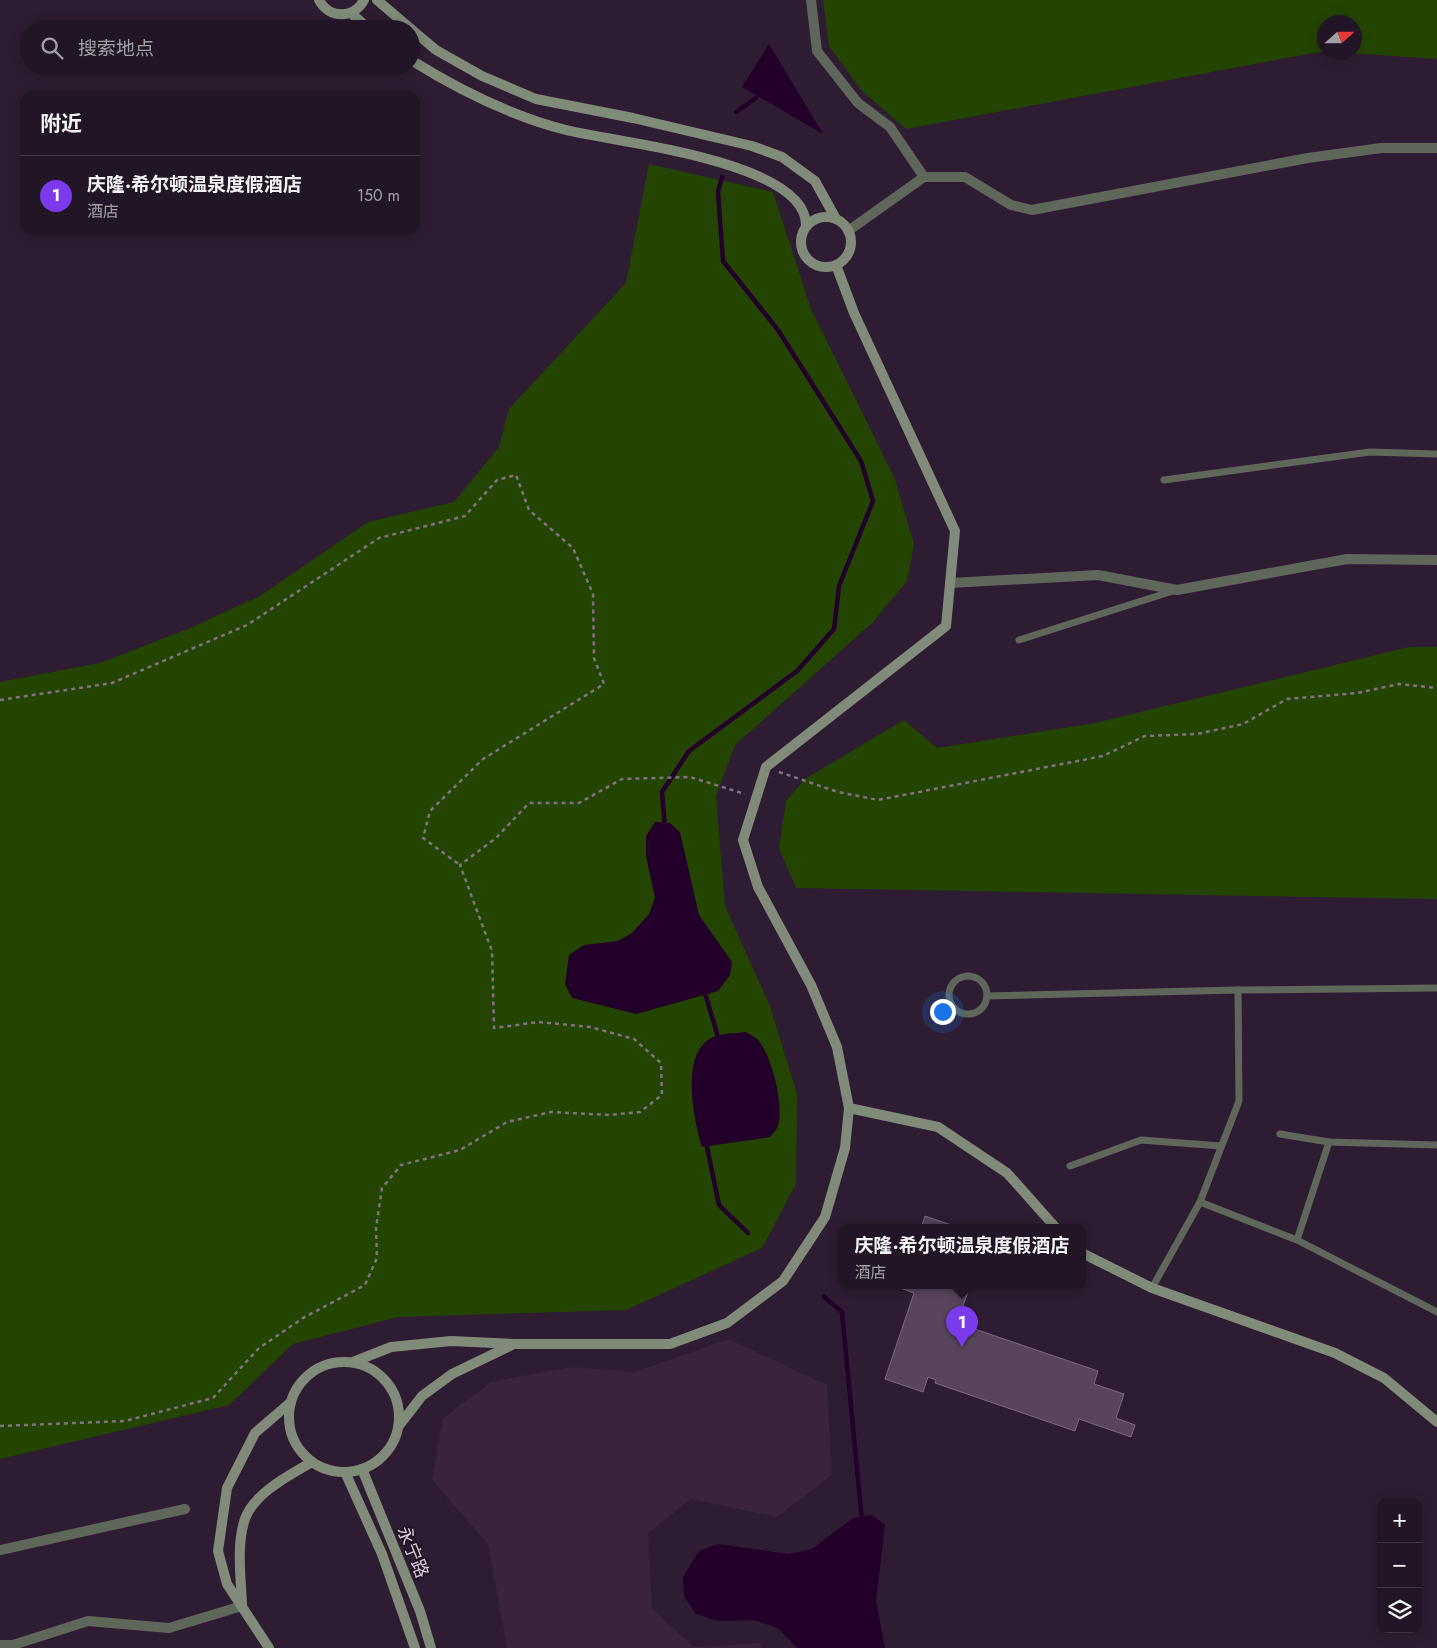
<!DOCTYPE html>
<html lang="zh">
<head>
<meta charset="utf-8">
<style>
	:root { --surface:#221626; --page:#2e2332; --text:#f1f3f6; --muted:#a29fa7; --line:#3f3543; --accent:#7c3aed }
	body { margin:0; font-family:Jost,"Noto Sans SC",sans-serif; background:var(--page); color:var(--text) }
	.controls { position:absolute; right:15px; bottom:15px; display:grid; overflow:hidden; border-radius:10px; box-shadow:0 2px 12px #0003 }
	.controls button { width:45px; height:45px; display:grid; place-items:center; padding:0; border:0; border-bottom:1px solid var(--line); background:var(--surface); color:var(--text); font:25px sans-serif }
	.compass { position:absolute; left:1317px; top:15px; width:45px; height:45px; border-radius:50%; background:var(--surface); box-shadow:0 2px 12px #0003; rotate:69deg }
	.you { position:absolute; left:942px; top:1011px; width:18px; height:18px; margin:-12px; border:4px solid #fff; border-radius:50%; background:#1a73e8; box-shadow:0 0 0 8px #1a73e833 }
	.badge { display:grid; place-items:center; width:32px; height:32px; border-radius:50%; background:var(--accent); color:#fff; font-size:16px; font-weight:700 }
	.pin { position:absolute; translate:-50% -41px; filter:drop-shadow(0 1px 2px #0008) }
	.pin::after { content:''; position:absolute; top:26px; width:18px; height:15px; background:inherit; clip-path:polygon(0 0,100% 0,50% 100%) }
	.popup { position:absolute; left:838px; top:1224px; width:248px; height:65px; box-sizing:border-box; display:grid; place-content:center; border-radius:10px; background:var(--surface); filter:drop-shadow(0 1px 4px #0005); font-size:16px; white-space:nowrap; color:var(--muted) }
	.popup b { font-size:19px; color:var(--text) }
	.popup::after { content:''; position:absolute; left:50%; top:100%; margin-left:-10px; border:10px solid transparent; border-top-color:var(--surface) }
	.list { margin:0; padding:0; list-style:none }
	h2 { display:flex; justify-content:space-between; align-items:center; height:65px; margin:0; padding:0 20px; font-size:21px }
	h2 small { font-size:16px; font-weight:400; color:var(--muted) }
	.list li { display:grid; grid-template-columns:32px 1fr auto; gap:15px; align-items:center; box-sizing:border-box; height:80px; padding:0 20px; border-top:1px solid var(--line) }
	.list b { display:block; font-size:19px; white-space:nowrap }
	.list p { margin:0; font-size:16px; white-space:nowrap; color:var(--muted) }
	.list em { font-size:16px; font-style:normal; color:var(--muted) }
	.icon { flex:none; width:28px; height:28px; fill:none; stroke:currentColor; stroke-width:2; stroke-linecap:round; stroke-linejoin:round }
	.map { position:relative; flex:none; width:1437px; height:1648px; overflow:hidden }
	.search { position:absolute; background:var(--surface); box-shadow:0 2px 12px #0003; left:20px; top:20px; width:400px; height:55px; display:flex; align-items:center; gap:12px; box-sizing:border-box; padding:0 18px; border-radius:28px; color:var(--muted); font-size:19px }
	.panel { position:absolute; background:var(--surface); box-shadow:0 2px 12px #0003; left:20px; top:90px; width:400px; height:145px; border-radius:15px }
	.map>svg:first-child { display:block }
	.built { fill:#39233d }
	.green { fill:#244502 }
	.water { fill:#220029 }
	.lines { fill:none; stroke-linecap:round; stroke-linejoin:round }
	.stream { stroke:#220029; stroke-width:4.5 }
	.building { fill:#58455c; stroke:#7d6880 }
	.path { stroke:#817384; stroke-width:2.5; stroke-dasharray:4 4; stroke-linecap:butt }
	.lane { stroke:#5f675b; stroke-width:7 }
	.street { stroke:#5f675b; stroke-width:10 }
	.secondary { stroke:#808c79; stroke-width:10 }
	.labels { text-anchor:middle; stroke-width:4; stroke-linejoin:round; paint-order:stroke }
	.street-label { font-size:18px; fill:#d8cdda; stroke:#251428 }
</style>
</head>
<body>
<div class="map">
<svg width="1437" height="1648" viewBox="0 0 1437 1648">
	<rect width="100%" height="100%" fill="#2e1d32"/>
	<path class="built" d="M 729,1339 L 827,1385 L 832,1475 L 777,1517 L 691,1499 L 648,1533 L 652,1609 L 694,1647 L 759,1643 L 762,1648 L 507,1648 L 488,1544 L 432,1480 L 443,1418 L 491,1382 L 571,1367 L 635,1372 Z"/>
	<g class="green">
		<path d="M 823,0 L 1437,0 L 1437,59 L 1349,53 L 1354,52 L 1354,22 L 1324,22 L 1324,51 L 906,129 L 862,91 L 829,46 Z"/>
		<path d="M 649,164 L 773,192 L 811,309 L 894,477 L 914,544 L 907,581 L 873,622 L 735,745 L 716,796 L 725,906 L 770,1006 L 797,1094 L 796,1184 L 762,1248 L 626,1310 L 398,1317 L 293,1344 L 229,1405 L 0,1459 L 0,682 L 100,663 L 188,629 L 260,596 L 368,522 L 454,502 L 499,447 L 509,409 L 626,283 Z"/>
		<path d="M 1409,647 L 1437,647 L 1437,899 L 796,888 L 779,848 L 786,801 L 805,779 L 904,720 L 937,748 L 1095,723 Z"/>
	</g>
	<g class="water">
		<path d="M 769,44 L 823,134 L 742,87 Z"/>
		<path d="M 655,822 L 670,823 L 680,832 L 699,915 L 732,962 L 730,975 L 718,991 L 636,1014 L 572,998 L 565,984 L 569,955 L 584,945 L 618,941 L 632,933 L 649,914 L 655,898 L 646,856 L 646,836 Z"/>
		<path d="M 746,1032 C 749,1034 753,1036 756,1038 C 771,1051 786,1109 777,1128 C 776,1131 772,1134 770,1137 L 702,1147 C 694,1121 681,1059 708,1040 C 720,1032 733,1034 746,1032 Z"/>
		<path d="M 872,1515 L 885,1525 L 876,1601 L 885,1648 L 797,1648 L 778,1628 L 754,1620 L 718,1621 L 696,1614 L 684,1596 L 683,1577 L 699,1551 L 718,1544 L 789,1554 L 812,1549 L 853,1518 Z"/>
	</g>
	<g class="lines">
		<g class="stream">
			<path d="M 736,112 L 756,98"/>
			<path d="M 665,827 L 662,792 L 689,751 L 797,671 L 834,629 L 839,586 L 873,501 L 861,461 L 778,330 L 723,261 L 718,192 L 722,177"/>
			<path d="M 704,990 L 719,1040"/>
			<path d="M 706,1142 L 719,1205 L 748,1233"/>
			<path d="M 824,1297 L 842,1312 L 862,1521"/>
		</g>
	</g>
	<g class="building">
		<path d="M 925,1216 L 960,1228 L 921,1228 Z"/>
		<path d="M 901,1286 L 970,1286 L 957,1323 L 1098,1371 L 1094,1384 L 1124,1394 L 1116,1418 L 1135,1425 L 1131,1437 L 1079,1419 L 1075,1431 L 935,1383 L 936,1380 L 928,1377 L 923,1392 L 885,1379 L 914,1293 L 900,1288 Z"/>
	</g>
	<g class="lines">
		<g class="path">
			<path d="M 0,700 L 112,683 L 247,625 L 379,538 L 465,516 L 497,480 L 516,475 L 529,510 L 573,548 L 593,594 L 594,658 L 604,684 L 483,759 L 430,811 L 423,838 L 460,865"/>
			<path d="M 779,772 L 838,792 L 878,800 L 1103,756 L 1145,736 L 1197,734 L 1243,724 L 1287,699 L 1357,693 L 1399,684 L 1437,688"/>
			<path d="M 0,1426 L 125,1421 L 213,1398 L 259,1348 L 303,1318 L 365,1285 L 377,1258 L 376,1228 L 382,1188 L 401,1165 L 460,1150 L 507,1122 L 551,1112 L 609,1115 L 640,1112 L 662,1095 L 661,1063 L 634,1039 L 590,1027 L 539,1022 L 494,1028 L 492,951 L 460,865 L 496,838 L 529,803 L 579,803 L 622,779 L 690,777 L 745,794"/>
		</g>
		<g class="lane">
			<path d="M 1164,480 L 1370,452 L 1437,454"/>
			<path d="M 1019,640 L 1176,590"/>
			<circle cx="968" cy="995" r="19"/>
			<path d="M 987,996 L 1238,990 L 1437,988"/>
			<path d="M 1280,1134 L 1329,1142 L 1437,1145"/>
			<path d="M 1070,1166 L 1141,1140 L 1221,1146"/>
			<path d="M 1200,1202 L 1297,1240 L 1437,1312"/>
			<path d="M 1297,1240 L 1329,1142"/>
			<path d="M 1152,1288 L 1200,1202 L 1239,1101 L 1238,990"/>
		</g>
		<g class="street">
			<path d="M 811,0 L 817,51 L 858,103 L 890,127 L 924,177"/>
			<path d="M 848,231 L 924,177 L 965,177 L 1011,205 L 1032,210 L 1308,158 L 1381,148 L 1437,148"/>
			<path d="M 950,583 L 1098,575 L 1177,590 L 1347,559 L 1437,560"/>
			<path d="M 0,1550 L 185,1509"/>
			<path d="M 0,1645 L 13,1645 L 88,1621 L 169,1628 L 242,1606"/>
		</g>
		<g class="secondary">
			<path d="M 319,0 C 329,19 354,19 364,0"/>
			<path d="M 377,0 L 411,29"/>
			<path d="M 351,13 L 369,29"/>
			<path d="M 411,29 L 436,50 L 482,76 L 536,99 L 633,118 L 752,146 L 782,157 L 815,181 L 836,219"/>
			<path d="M 411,60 C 459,90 511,116 566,130 C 614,142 808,161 806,226"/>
			<circle cx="826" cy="242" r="25"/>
			<path d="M 849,1108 L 938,1127 L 1007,1173 L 1056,1228"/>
			<path d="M 1082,1253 L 1152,1288 L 1335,1353 L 1384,1378 L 1437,1422"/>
			<path d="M 353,1362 L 391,1347 L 451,1341 L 513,1344 L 670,1344 L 727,1323 L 783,1281 L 825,1217 L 845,1148 L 849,1108 L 837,1047 L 811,985 L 758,887 L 743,840 L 766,767 L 946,626 L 955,531 L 854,313 L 836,265"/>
			<circle cx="344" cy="1417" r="55"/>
			<path d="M 398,1427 L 422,1396 L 452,1374 L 512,1345"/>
			<path d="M 362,1469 L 420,1611 L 431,1648"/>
			<path d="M 345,1472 L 382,1554 L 415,1648"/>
			<path d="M 242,1605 C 241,1578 236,1545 245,1519 C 254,1493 290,1475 312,1462"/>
			<path d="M 269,1648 L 227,1584 L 218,1551 L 227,1488 L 255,1433 L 291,1402"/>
		</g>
	</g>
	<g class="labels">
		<g class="street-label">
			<text transform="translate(413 1552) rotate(68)" y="6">永宁路</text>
		</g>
	</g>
</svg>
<div class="controls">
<button>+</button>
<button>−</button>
<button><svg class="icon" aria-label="layers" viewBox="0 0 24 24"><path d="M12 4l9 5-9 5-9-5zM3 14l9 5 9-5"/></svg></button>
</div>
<svg class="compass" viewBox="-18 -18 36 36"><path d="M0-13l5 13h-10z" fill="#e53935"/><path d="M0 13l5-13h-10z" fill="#a29fa7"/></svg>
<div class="you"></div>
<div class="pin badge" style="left:962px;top:1347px">1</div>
<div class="popup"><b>庆隆·希尔顿温泉度假酒店</b>酒店</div>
<div class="search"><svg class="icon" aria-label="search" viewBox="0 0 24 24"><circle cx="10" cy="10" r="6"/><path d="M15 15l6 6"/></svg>搜索地点</div>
<section class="panel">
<h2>附近<small></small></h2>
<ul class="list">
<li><span class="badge">1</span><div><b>庆隆·希尔顿温泉度假酒店</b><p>酒店</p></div><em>150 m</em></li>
</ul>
</section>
</div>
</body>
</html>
